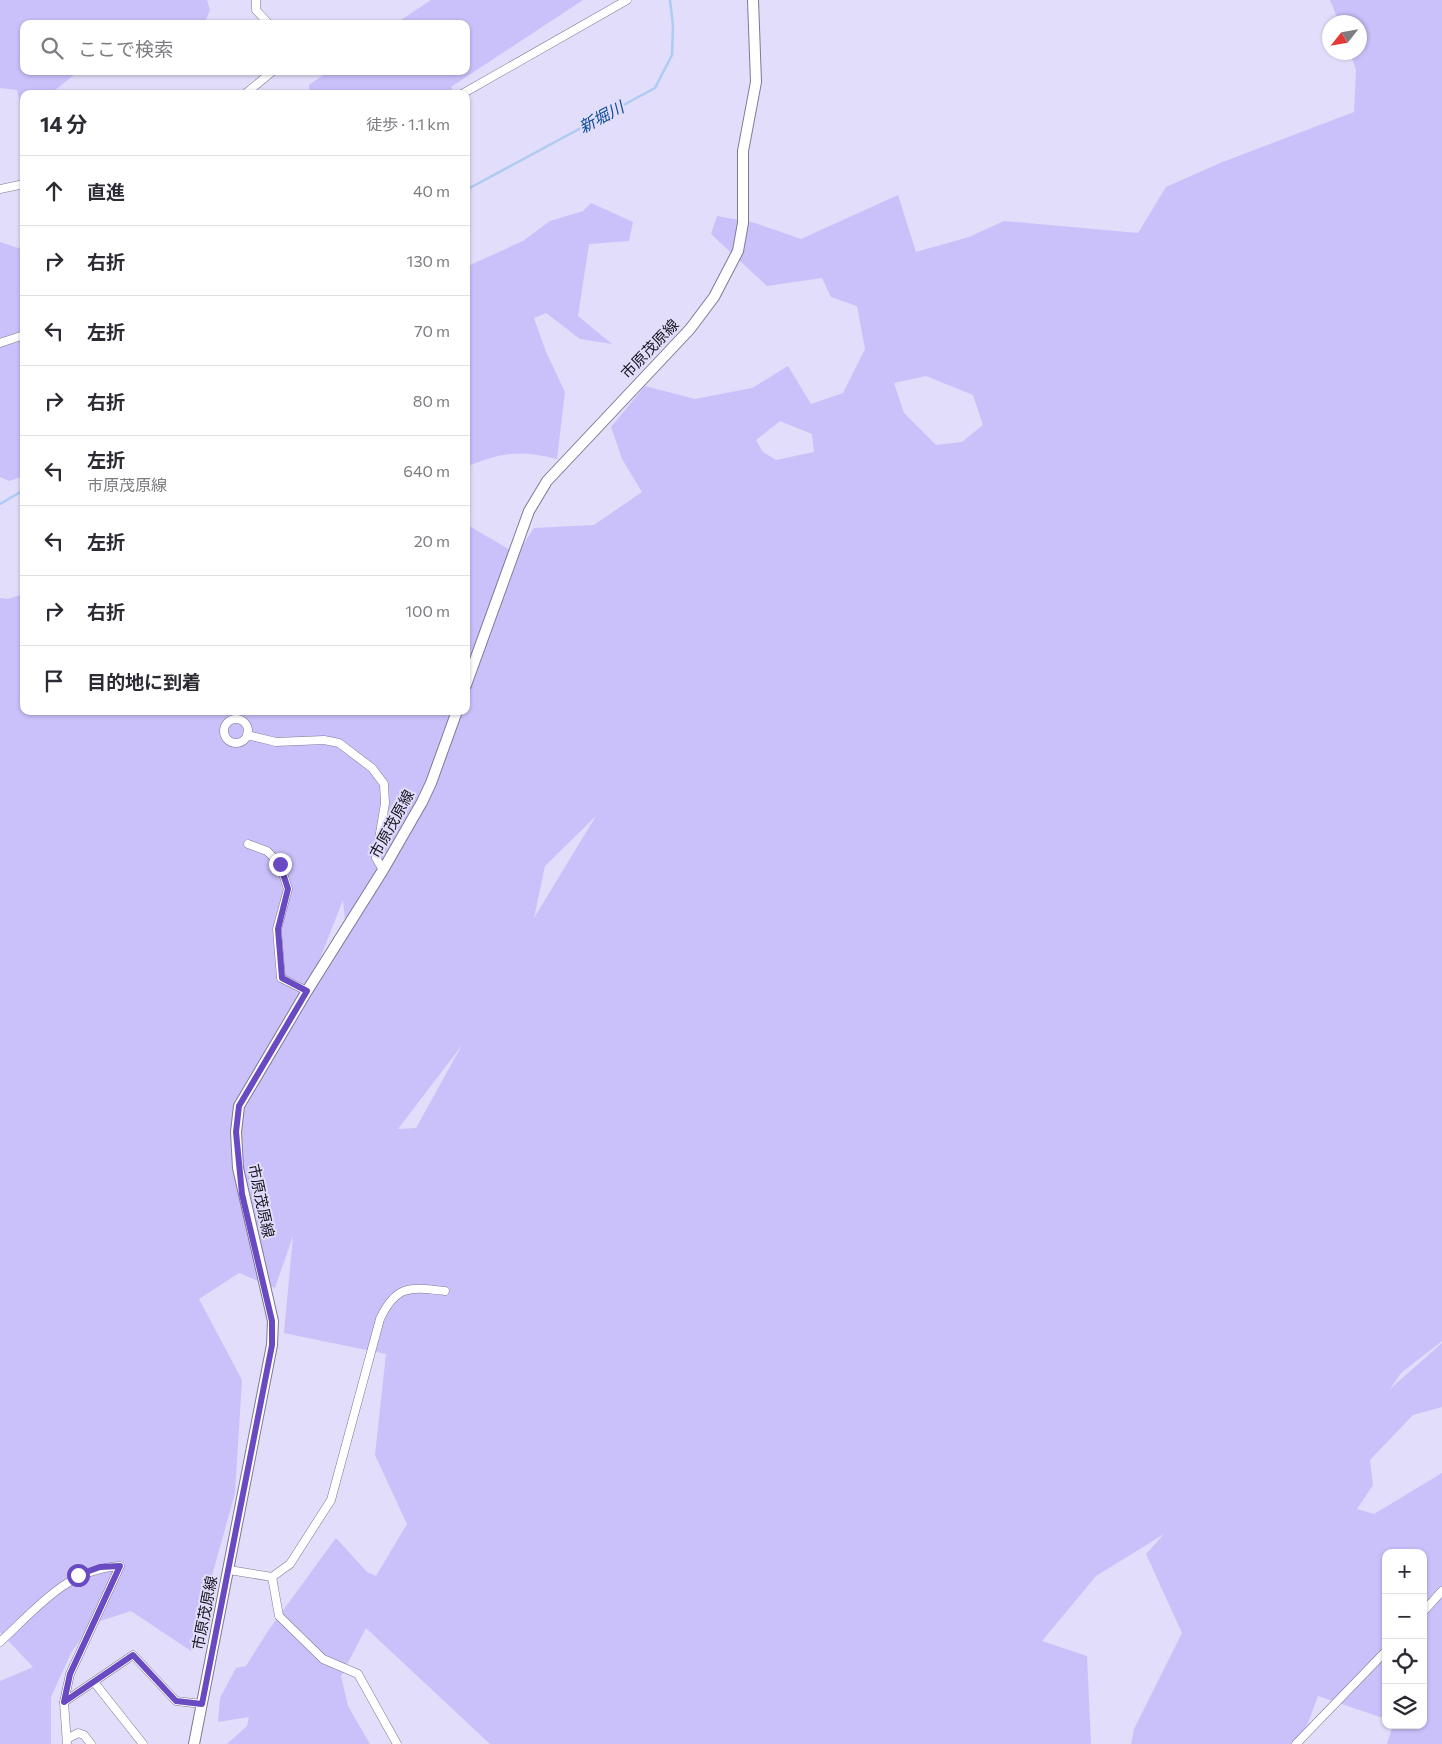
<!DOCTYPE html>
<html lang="ja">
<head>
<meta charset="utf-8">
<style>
	:root { --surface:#fff; --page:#f2f2f3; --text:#2b2b33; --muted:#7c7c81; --line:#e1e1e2 }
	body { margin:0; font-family:Commissioner,"Noto Sans JP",sans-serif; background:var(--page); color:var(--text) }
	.controls { position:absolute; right:15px; bottom:15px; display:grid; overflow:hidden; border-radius:10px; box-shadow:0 1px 4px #0004 }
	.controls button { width:45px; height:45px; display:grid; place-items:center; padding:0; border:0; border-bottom:1px solid var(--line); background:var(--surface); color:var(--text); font:25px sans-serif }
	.compass { position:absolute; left:1322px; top:15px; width:45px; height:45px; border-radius:50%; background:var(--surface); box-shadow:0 1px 4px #0004; rotate:239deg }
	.stop { position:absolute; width:15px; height:15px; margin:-11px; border:4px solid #694ac3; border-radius:50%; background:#fff }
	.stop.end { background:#694ac3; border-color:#fff; box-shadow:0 1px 5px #0008 }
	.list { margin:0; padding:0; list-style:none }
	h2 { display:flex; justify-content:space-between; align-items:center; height:65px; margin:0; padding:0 20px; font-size:21px }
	h2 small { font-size:16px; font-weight:400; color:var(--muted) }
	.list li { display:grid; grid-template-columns:32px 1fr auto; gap:15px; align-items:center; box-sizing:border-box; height:70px; padding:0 20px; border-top:1px solid var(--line) }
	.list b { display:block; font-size:19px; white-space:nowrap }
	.list p { margin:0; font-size:16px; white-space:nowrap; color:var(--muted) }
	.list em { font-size:16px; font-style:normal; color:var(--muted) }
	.icon { flex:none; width:28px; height:28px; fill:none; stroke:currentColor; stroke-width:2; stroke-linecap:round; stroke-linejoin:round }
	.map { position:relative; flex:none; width:1442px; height:1744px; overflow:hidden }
	.search { position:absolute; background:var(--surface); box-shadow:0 1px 4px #0004; left:20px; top:20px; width:450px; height:55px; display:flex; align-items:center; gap:12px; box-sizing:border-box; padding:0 18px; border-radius:10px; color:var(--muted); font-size:19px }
	.panel { position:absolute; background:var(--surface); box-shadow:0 1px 4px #0004; left:20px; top:90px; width:450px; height:625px; border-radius:10px }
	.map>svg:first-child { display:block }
	.green { fill:#cac1fb; fill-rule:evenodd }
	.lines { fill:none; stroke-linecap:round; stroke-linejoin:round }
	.stream { stroke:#aecbf3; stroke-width:2.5 }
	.minor-casing { stroke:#7d7993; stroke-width:9 }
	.major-casing { stroke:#7d7993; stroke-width:12 }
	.minor { stroke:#fff; stroke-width:8 }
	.major { stroke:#fff; stroke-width:10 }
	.route { stroke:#694ac3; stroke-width:6 }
	.labels { text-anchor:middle; stroke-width:4; stroke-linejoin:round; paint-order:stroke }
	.street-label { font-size:15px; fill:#17151f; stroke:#e1ddfa }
	.water-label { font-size:16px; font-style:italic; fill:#094c96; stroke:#e1ddfa }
</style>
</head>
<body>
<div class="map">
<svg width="1442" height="1744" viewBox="0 0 1442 1744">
	<rect width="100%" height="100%" fill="#e1ddfa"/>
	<g class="green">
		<path d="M 0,0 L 207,0 L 210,10 L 204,24 L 24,24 L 24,71 L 79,71 L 50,94 L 24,94 L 24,120 L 17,90 L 0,88 Z"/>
		<path d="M 431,0 L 583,0 L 451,87 L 454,94 L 310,94 L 309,85 L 329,71 L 466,71 L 466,24 L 395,24 Z"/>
		<path d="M 1330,0 L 1442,0 L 1442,1341 L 1401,1373 L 1390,1389 L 1442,1343 L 1442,1407 L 1413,1415 L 1370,1460 L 1373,1485 L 1357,1509 L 1374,1514 L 1442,1473 L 1442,1744 L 1387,1744 L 1393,1725 L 1423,1725 L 1423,1553 L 1386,1553 L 1386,1719 L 1318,1696 L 1300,1744 L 1131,1744 L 1134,1729 L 1182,1633 L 1146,1554 L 1164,1534 L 1096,1576 L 1042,1641 L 1087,1656 L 1091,1744 L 490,1744 L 366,1628 L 341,1676 L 348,1706 L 370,1744 L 227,1744 L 247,1726 L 249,1717 L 218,1722 L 220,1698 L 236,1668 L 246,1666 L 268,1631 L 336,1538 L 367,1572 L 376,1576 L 407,1524 L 375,1455 L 386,1354 L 284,1333 L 293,1236 L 275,1288 L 239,1273 L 199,1299 L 242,1380 L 235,1493 L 191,1651 L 131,1611 L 91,1624 L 71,1653 L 51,1697 L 51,1744 L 0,1744 L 0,1681 L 33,1667 L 0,1632 L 0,598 L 8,599 L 24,594 L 24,711 L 466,711 L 466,524 L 517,554 L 534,528 L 594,525 L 642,492 L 622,459 L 611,427 L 645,386 L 695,399 L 752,388 L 788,366 L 811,404 L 843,393 L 865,349 L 857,306 L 831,297 L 822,278 L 767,286 L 711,234 L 717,216 L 755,223 L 801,239 L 898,195 L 916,252 L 969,237 L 1004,221 L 1138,233 L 1166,187 L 1220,163 L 1354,112 L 1356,70 L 1350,53 L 1360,52 L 1360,22 L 1339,22 ZM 926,376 L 973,395 L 983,425 L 962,442 L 936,445 L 904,413 L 894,383 ZM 780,421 L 812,434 L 814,452 L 776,460 L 763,452 L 756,440 ZM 596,816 L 534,918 L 545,866 ZM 343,900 L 345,921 L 312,979 ZM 462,1045 L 416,1128 L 398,1129 Z"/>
		<path d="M 591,203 L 633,222 L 629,241 L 589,244 L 578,316 L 612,344 L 580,339 L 546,313 L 534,318 L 546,352 L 565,392 L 557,459 C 519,450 503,452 466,467 L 466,267 L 523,241 L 550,221 L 583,211 Z"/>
		<path d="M 0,242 L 24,250 L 24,476 L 9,481 L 0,477 Z"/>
	</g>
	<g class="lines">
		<g class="stream">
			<path d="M 466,190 L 655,88 L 672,55 L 673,26 L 670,0"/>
			<path d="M 0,504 L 24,490"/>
		</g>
		<defs>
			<g id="minor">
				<path d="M 256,0 L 256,10 L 269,24"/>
				<path d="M 245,94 L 273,71"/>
				<path d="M 462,94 L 627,0"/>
				<path d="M 0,189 L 24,184"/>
				<path d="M 0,343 L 24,335"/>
				<circle cx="236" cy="731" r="12"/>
				<path d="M 247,735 L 276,742 L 324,740 L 339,743 L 372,768 L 384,784 L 385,803 L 376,858 L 383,870"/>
				<path d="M 248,844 L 267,851 L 280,864 L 288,889 L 277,929 L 281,978 L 307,991"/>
				<path d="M 229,1570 L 272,1577 L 290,1564 L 331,1500 L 380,1319 C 396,1284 411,1287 445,1291"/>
				<path d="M 272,1577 L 279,1616 L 323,1659 L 358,1674 L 397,1744"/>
				<path d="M 1423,1612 L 1442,1591"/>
				<path d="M 0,1642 C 37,1608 67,1569 120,1566 L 70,1674 L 64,1702 L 67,1744"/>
				<path d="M 94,1682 L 143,1744"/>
				<path d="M 64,1702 L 133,1655 L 176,1701 L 202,1704"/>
				<path d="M 67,1739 L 78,1733 L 84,1735 L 91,1744"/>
				<path d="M 1296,1744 L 1386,1651"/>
			</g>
			<g id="major">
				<path d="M 466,685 L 529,511 L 547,481 L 690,329 L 714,297 L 738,251 L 743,223 L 743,151 L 756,82 L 753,0"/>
				<path d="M 194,1744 L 272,1345 L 273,1321 L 238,1168 L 236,1132 L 239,1106 L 307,991 L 383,870 L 422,802 L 431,783 L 457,711"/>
			</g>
		</defs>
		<use href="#minor" class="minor-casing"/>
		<use href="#major" class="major-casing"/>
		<use href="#minor" class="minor"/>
		<use href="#major" class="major"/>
	</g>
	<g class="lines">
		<path class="route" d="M 78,1575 L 100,1567 L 120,1566 L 70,1674 L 64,1702 L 133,1655 L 176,1701 L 202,1704 L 272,1345 L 272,1321 L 242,1194 L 236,1132 L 239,1106 L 307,991 L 282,978 L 278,929 L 288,889 L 280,864"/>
	</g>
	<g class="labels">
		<g class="street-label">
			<text transform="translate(650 349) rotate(-46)" y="5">市原茂原線</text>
			<text transform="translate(392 824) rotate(-61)" y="5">市原茂原線</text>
			<text transform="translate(261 1201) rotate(78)" y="5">市原茂原線</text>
			<text transform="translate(205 1613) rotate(-79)" y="5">市原茂原線</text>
		</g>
		<g class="water-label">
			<text transform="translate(601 117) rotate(-28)" y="6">新堀川</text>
		</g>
	</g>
</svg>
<div class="controls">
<button>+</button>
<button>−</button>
<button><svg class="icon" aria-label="locate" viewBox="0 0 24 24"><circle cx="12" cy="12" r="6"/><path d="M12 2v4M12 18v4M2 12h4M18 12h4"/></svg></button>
<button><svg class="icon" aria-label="layers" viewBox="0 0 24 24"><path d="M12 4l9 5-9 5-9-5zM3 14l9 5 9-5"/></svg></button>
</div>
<svg class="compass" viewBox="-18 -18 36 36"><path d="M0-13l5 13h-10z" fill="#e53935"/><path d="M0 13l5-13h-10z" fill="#7c7c81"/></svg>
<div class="stop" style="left:78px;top:1575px"></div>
<div class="stop end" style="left:280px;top:864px"></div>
<div class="search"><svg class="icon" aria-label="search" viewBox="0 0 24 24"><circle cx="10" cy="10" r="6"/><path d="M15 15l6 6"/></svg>ここで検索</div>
<section class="panel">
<h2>14 分<small>徒歩 · 1.1 km</small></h2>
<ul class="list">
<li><svg class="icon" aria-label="ahead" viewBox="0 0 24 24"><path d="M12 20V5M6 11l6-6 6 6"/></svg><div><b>直進</b></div><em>40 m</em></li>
<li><svg class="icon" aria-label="right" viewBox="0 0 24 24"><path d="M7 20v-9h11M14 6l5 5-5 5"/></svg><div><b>右折</b></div><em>130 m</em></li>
<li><svg class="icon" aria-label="left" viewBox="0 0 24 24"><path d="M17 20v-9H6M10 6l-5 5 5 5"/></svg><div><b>左折</b></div><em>70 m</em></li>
<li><svg class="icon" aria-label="right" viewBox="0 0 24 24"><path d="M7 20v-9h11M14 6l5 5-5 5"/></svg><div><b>右折</b></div><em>80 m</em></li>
<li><svg class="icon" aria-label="left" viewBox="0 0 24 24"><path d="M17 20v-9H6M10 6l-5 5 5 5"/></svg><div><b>左折</b><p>市原茂原線</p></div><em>640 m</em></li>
<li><svg class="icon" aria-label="left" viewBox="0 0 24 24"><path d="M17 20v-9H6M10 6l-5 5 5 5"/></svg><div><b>左折</b></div><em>20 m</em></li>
<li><svg class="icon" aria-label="right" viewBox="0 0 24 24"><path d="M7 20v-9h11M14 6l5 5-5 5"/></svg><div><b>右折</b></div><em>100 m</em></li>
<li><svg class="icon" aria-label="arrive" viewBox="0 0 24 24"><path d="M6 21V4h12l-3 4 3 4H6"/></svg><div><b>目的地に到着</b></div></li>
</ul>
</section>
</div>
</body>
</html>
